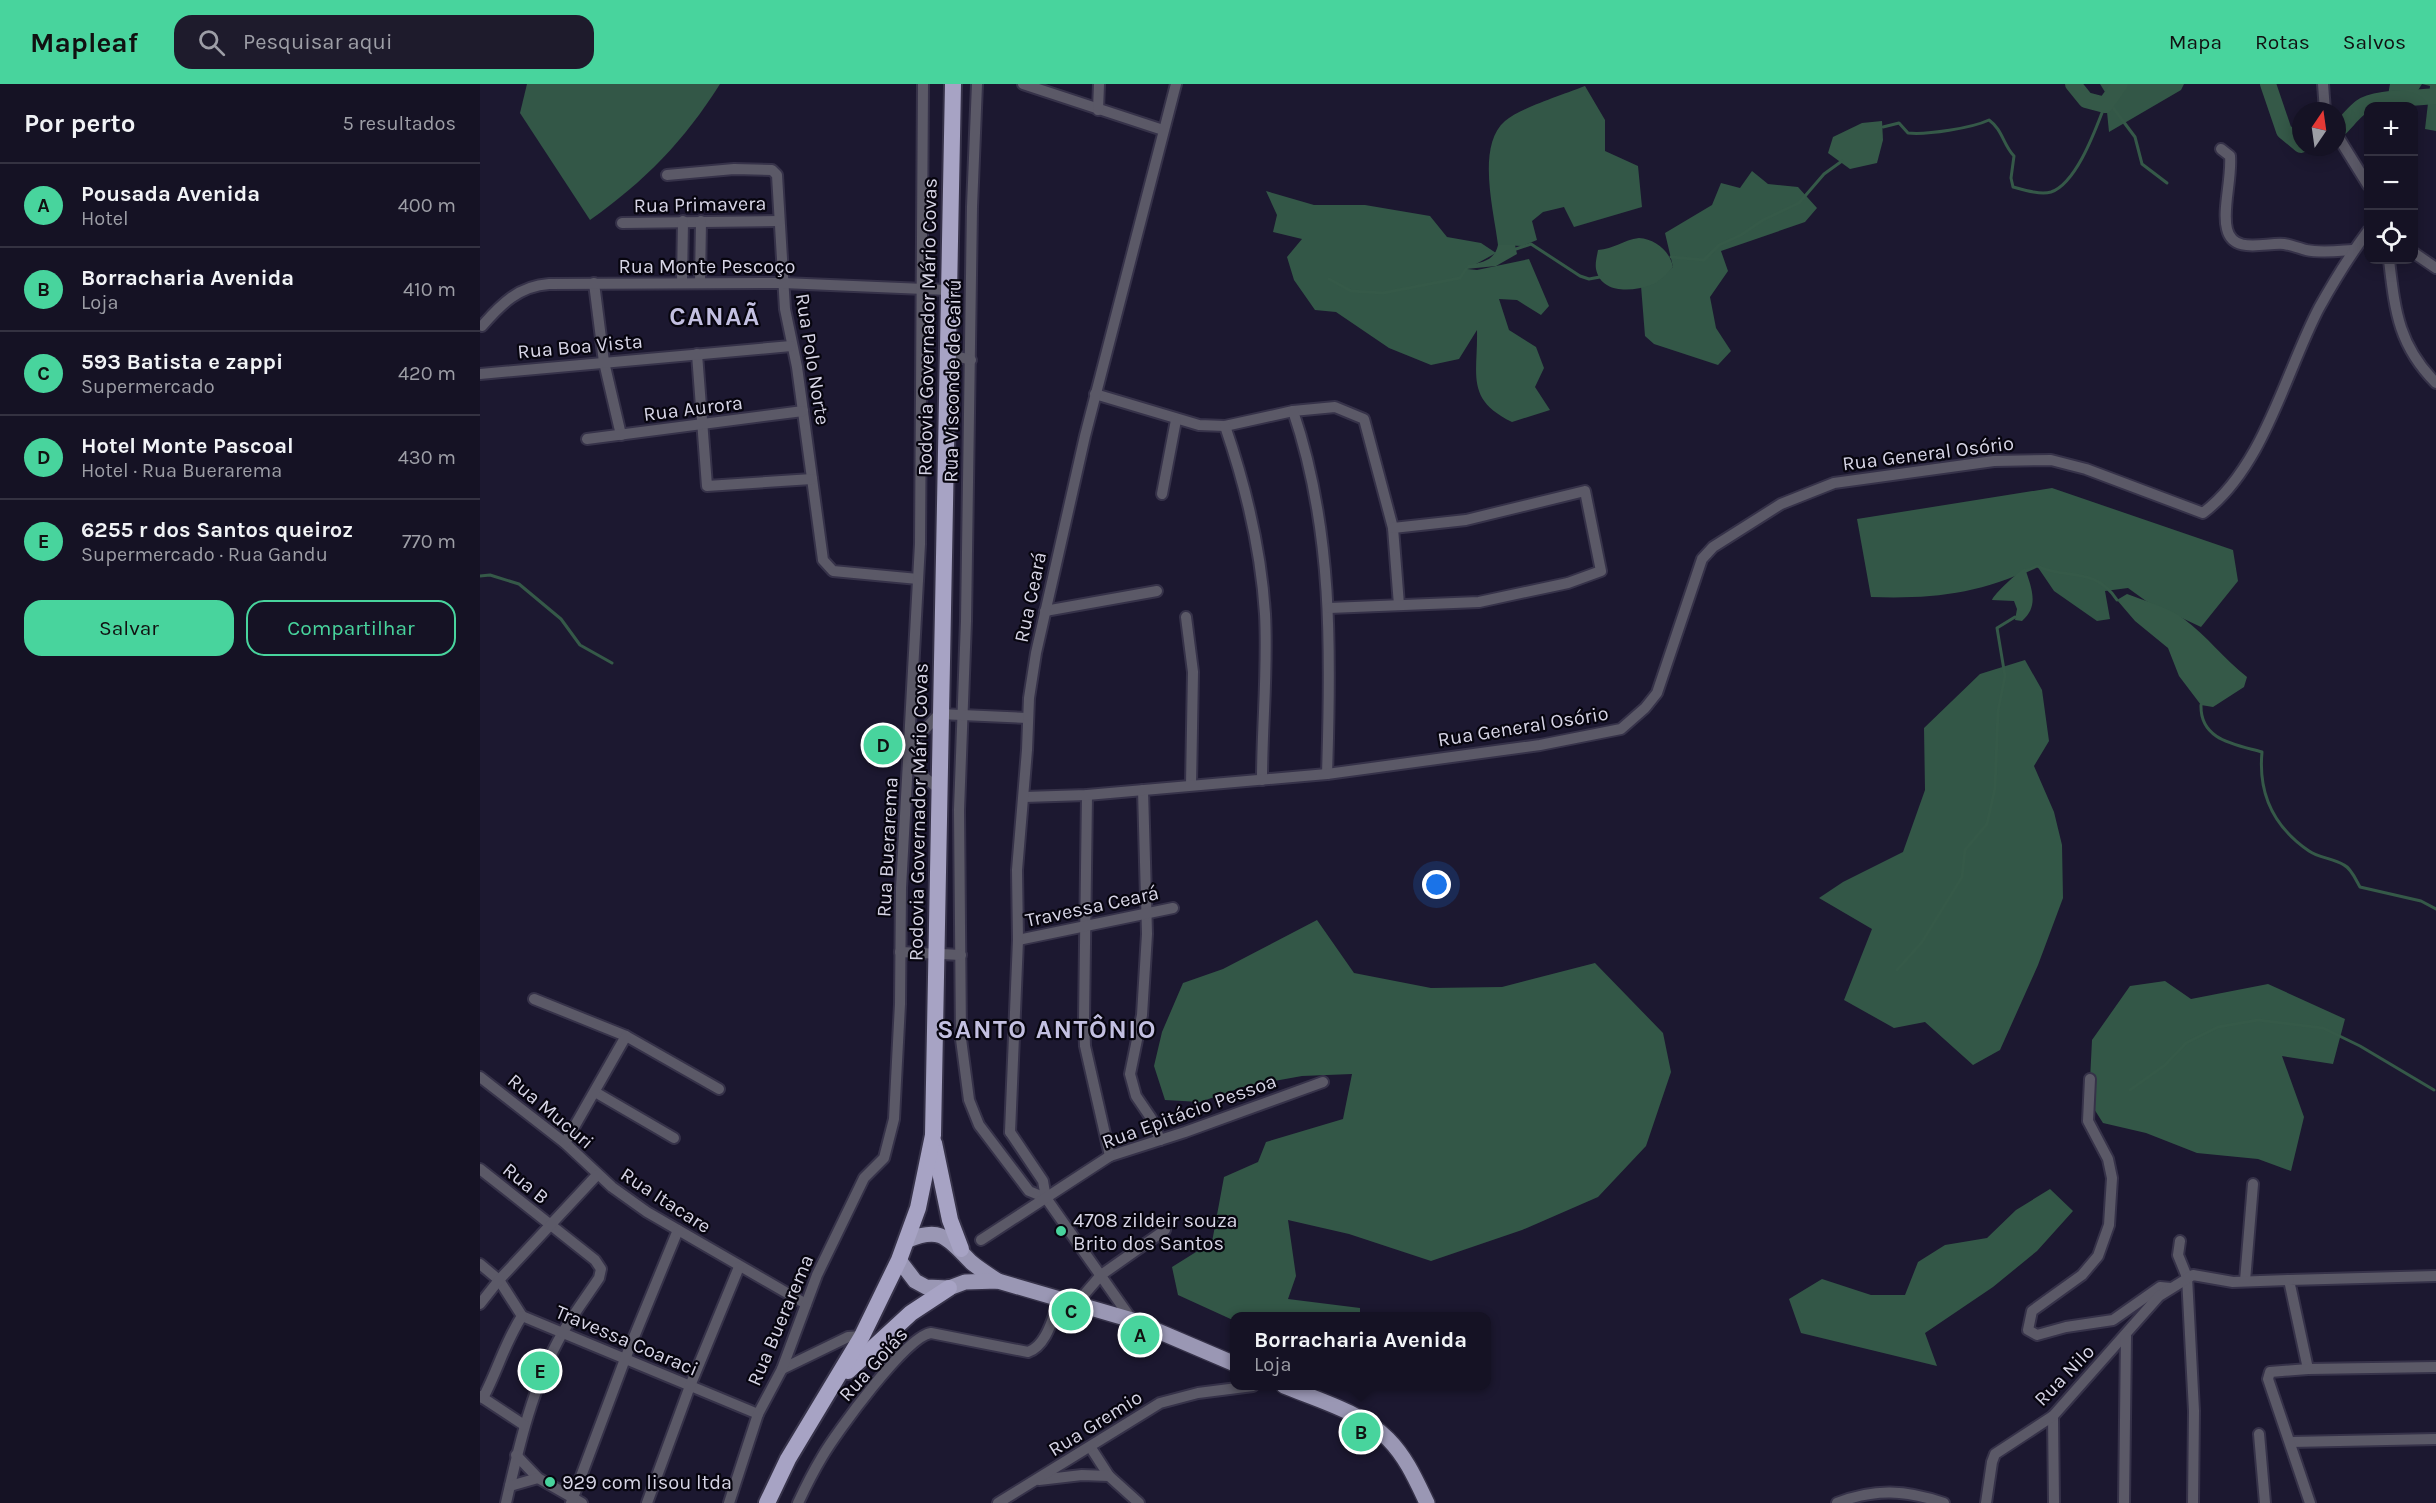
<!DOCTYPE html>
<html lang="pt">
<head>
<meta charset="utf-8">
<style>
	:root { --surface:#151224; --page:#1e1b2c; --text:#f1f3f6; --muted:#9d9ea6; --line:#343241; --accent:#48d49d }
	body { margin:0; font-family:Karla,sans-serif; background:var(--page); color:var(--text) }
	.controls { position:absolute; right:18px; top:18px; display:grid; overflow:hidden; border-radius:12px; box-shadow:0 3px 15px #0003 }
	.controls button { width:54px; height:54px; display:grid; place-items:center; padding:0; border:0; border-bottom:2px solid var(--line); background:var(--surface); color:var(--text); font:30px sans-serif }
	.compass { position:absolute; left:1812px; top:18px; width:54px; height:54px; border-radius:50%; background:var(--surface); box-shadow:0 3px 15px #0003; rotate:13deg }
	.you { position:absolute; left:957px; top:801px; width:21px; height:21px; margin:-15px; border:4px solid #fff; border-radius:50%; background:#1a73e8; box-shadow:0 0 0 9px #1a73e833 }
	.badge { display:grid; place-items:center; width:39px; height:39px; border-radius:50%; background:var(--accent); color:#111; font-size:20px; font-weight:700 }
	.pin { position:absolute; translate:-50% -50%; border:3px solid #fff; box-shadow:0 2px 6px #0006 }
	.popup { position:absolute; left:750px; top:1228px; width:261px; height:78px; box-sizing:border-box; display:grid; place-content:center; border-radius:12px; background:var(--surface); filter:drop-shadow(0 2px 4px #0005); font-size:20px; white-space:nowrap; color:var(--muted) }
	.popup b { font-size:22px; color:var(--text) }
	.popup::after { content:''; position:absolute; left:50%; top:100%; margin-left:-12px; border:12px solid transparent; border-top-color:var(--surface) }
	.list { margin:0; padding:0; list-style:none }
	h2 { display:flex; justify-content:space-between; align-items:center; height:78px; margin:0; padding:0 24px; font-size:26px }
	h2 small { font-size:20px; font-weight:400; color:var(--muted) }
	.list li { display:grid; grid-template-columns:39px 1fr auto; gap:18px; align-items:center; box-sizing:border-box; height:84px; padding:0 24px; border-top:2px solid var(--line) }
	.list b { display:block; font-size:22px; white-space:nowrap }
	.list p { margin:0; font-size:20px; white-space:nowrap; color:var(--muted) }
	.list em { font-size:20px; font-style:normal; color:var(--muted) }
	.actions { display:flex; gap:12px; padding:18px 24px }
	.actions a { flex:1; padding:14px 0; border:2px solid var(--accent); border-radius:18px; text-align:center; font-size:21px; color:var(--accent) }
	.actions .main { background:var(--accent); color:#111 }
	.icon { flex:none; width:33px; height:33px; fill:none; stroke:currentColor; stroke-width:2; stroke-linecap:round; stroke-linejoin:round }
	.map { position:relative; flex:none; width:1956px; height:1419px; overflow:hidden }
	header { display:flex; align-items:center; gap:36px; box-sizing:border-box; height:84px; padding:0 30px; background:var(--accent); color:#111 }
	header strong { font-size:28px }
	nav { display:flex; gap:33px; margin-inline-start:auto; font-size:21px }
	.search { width:420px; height:54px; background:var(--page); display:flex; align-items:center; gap:15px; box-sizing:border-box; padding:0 21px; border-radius:18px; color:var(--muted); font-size:22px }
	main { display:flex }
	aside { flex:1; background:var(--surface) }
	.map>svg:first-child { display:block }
	.forest { fill:#335747 }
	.water { fill:#355948 }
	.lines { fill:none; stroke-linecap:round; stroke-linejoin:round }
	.stream { stroke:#355948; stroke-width:3 }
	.river { stroke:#355948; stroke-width:16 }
	.minor-casing { stroke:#363249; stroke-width:14 }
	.primary-casing { stroke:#363249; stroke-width:18 }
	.trunk-casing { stroke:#363249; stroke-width:20 }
	.minor { stroke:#5b5967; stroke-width:10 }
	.primary { stroke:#9a97b4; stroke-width:15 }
	.trunk { stroke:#a7a3c4; stroke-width:16 }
	.poi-dot { fill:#48d49d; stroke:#07050f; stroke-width:2 }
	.labels { text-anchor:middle; stroke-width:4.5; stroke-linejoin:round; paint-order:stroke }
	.street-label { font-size:20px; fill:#d7d5e6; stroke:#07050f }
	.poi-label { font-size:20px; fill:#d7d5e6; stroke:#07050f; text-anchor:start }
	.district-label { font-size:26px; font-weight:bold; letter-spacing:1.5px; fill:#c3c0e1; stroke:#07050f }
</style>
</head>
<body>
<header>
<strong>Mapleaf</strong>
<div class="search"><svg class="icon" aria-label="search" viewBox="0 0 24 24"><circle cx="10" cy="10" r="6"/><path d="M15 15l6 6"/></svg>Pesquisar aqui</div>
<nav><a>Mapa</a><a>Rotas</a><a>Salvos</a></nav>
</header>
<main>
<aside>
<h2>Por perto<small>5 resultados</small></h2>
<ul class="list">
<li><span class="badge">A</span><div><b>Pousada Avenida</b><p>Hotel</p></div><em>400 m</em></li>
<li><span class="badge">B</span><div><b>Borracharia Avenida</b><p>Loja</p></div><em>410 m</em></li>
<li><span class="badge">C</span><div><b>593 Batista e zappi</b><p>Supermercado</p></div><em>420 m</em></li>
<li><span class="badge">D</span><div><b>Hotel Monte Pascoal</b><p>Hotel · Rua Buerarema</p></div><em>430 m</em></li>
<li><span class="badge">E</span><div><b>6255 r dos Santos queiroz</b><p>Supermercado · Rua Gandu</p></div><em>770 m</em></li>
</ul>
<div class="actions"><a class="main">Salvar</a><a>Compartilhar</a></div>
</aside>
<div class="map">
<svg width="1956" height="1419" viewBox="0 0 1956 1419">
	<rect width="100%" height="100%" fill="#1c1830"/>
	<g class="forest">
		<path d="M 47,0 L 240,0 C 204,57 165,97 110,136 L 40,29 Z"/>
		<path d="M 1620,0 L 1704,0 L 1701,6 L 1629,48 L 1625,8 Z"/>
		<path d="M 1910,0 L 1956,0 L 1956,47 L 1945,45 L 1950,2 L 1942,0 L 1928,22 L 1906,22 Z"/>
		<path d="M 1105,2 L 1125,36 L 1125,67 L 1158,82 L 1162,123 L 1094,143 L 1084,123 L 1063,128 L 1052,137 L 1057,156 L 1042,162 L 1018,161 C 1014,127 996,62 1025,37 C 1040,24 1085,10 1105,2 Z"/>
		<path d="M 1272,87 L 1288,100 L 1318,103 L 1337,124 L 1325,138 L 1241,167 L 1248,187 L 1230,213 L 1236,244 L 1251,267 L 1238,281 L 1174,260 L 1165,252 L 1161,202 L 1178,197 L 1193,183 L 1185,149 L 1232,121 L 1241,99 L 1260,104 Z"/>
		<path d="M 786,107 L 834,121 L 885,121 L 950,132 L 967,153 L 1001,159 L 1016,169 L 987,185 L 997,186 L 1049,175 L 1069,222 L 1061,231 L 1037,216 L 1019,215 L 1029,246 L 1056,263 L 1064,284 L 1055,303 L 1070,326 L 1032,338 C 985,315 998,291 997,246 L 979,275 L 951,281 L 909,264 L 856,228 L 835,226 L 814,196 L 807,173 L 822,155 L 793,148 L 797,131 Z"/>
		<path d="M 1572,404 L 1753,466 L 1758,497 L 1721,543 L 1666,517 L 1648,504 L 1625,507 L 1630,535 L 1617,537 L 1574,507 L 1557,482 C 1501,510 1453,515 1391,513 L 1377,435 Z"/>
		<path d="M 1545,576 L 1562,606 L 1569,657 L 1554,682 L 1574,728 L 1582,761 L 1583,814 L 1558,881 L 1520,966 L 1493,981 L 1445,938 L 1414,944 L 1364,916 L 1392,845 L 1339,814 L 1363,798 L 1423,768 L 1445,706 L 1444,644 L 1500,590 Z"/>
		<path d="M 837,836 L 874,889 L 951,904 L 1022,903 L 1115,879 L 1183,949 L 1191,988 L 1166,1062 L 1118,1113 L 1042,1146 L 951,1177 L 869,1150 L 808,1136 L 816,1192 L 808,1215 L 880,1224 L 880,1232 L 755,1232 L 755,1237 L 698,1211 L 692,1183 L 732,1158 L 744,1093 L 778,1078 L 786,1058 L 863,1035 L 872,990 L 822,992 L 766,1002 L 720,1018 L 685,1016 L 674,982 L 682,948 L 703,899 L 743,885 Z"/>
		<path d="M 1685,897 L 1711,915 L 1788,900 L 1865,935 L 1853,980 L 1802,972 L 1824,1033 L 1811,1087 L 1778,1075 L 1717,1069 L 1666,1049 L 1623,1039 L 1609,1017 L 1612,956 L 1650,902 Z"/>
		<path d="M 1570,1105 L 1593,1127 L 1557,1167 L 1513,1203 L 1445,1249 L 1457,1282 L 1321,1249 L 1309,1215 L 1342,1195 L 1391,1211 L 1425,1211 L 1438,1178 L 1465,1161 L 1507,1154 L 1536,1126 Z"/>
	</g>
	<g class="water">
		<path d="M 1402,37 L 1403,56 L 1397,79 L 1370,85 L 1348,69 L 1353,53 L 1382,39 Z"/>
		<path d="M 1159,154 C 1175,155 1190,167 1193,183 C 1187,190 1180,198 1171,201 C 1152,208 1121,210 1116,185 C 1115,179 1117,172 1118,166 C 1134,165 1143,156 1159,154 Z"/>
		<path d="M 1018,161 L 1035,161 L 1037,170 L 1016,182 L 986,185 L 988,181 C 1002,179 1015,176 1018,161 Z"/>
		<path d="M 1545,484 C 1551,503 1560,522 1542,537 L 1535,536 L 1537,525 L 1534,517 L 1512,516 C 1514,510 1538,488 1545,484 Z"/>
		<path d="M 1647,510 C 1665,517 1688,523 1704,535 C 1727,552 1744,575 1767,593 L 1764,603 L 1733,623 L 1721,621 L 1699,592 L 1688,564 L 1655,537 L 1637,516 Z"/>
	</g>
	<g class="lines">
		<g class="stream">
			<path d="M 1628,17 L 1655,53 L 1662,80 L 1687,99"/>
			<path d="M 1403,43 L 1419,39 L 1428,49 C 1447,51 1492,44 1509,36 C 1523,46 1523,61 1534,72 L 1531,94 L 1533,103 C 1544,106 1560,111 1571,108 C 1597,99 1616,44 1625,21"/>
			<path d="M 1036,165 L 1051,160 L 1100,192 L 1109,195 L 1120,193"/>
			<path d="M 1191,173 L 1224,176 L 1239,161 L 1261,151 L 1283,136 L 1319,119 L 1344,90 L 1362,77"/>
			<path d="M 849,195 L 871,207 L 903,209 L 980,194 L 986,185"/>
			<path d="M 1546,487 L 1557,482 C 1585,496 1615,482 1637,516"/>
			<path d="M 0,492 L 10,491 L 39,500 L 81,535 L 100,561 L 132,579"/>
			<path d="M 1721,621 C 1720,656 1754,660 1782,668 C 1778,710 1794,743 1829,767 C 1839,774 1853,774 1864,781 C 1871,784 1876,796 1880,803 L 1941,817 L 1956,825"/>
			<path d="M 1417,886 L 1442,858 L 1482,793 L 1485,766 L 1507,740 L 1515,704 L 1518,627 L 1525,592 L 1517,544 L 1535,533"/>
			<path d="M 1650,1006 L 1685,981 L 1706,959 L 1738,943 L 1778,936 L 1843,944 L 1880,962 L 1954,1006"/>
		</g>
		<g class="river">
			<path d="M 1593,0 L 1606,16 L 1625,21 L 1640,0"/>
			<path d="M 1788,0 L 1804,47 L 1821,61"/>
			<path d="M 1857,47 C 1865,40 1872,30 1881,23 C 1895,12 1937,15 1956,12"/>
		</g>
		<defs>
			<g id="minor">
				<path d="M 497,0 L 492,123 L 486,537 L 479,726 L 481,955 L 489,1016 L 499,1041 L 549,1107 L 566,1114"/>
				<path d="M 543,0 L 683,46"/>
				<path d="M 1843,0 L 1845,27"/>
				<path d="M 618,26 L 619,0"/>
				<path d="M 1857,51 L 1888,101"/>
				<path d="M 1741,65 L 1750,72 C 1752,94 1742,126 1747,145 C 1753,171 1786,158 1804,160 C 1811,161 1819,164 1826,166 C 1841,169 1857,167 1872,166"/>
				<path d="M 187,91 L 254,85 L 292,86 L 297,91 L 305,225 L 317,283 L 343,476 L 353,487 L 438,495"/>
				<path d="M 142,139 L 299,137"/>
				<path d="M 1934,169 L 1956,184"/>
				<path d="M 1909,176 C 1915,226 1918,261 1956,299"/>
				<path d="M 202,198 L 203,137"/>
				<path d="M 220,198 L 221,137"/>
				<path d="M 114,199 L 124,278 L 141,351"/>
				<path d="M 2,242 C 21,220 39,202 69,200 L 303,199 L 468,206"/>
				<path d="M 217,270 L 227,402 L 332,395"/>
				<path d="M 468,270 L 491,276"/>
				<path d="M 0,290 L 311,262"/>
				<path d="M 615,310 L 719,341 L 745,342 L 813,327 L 855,323 L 884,335 L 913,444 L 919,521"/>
				<path d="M 813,327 C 853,444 851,568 847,690"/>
				<path d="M 745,342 C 766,403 781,466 785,530 C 788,585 782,641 782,696"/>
				<path d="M 107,355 L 323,327"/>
				<path d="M 682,410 L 696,336"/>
				<path d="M 849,524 L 999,518 L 1088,499 L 1121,487 L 1105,407 L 986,436 L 913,444"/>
				<path d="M 565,527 L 677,507"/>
				<path d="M 706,533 L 713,588 L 711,701"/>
				<path d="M 459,705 L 433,684 L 429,675 L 436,655 L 459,630 L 548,634"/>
				<path d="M 663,706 L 667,850 L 662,931 L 650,990 L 656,1012 L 671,1034 L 680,1056"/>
				<path d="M 607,711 L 604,936 L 605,962 L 630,1072"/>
				<path d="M 544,713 L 607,711 L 847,690 L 1060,661 L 1141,645 L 1165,624 L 1177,609 L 1222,475 L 1233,463 L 1301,420 L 1354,399 L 1514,377 L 1571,376 L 1606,385 L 1723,429 C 1784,383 1805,289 1839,224 C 1854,197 1870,171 1888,147"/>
				<path d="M 538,856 L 693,824"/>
				<path d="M 420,868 L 481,871"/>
				<path d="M 54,915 L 146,952 L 239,1005"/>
				<path d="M 0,993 L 85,1059 L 132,1103 L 167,1128 L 326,1220"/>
				<path d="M 1610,995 L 1608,1037 L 1628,1075 L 1632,1094 L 1629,1141 L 1618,1172 L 1602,1191 L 1552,1227 L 1548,1246 L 1557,1251 L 1586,1243 L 1633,1236 L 1680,1203 L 1691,1204"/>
				<path d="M 115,1008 L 194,1054"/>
				<path d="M 530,1048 L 538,856 L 537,786 L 547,666 L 549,614 L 556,569 L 605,352 L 696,0"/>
				<path d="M 530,1048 L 563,1097 L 566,1114 L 652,1236"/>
				<path d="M 85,1059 L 146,952"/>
				<path d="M 0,1085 L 115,1176 L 121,1185 L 119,1194 C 107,1212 94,1229 83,1248 C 53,1300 39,1361 26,1419"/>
				<path d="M 501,1156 L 630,1072 L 705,1048 L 843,998"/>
				<path d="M 1700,1157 L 1698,1171 L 1707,1193 L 1714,1327 L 1713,1419"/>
				<path d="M 0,1180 L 19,1196 L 42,1232 L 278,1330"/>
				<path d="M 1765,1197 L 1773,1100"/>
				<path d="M 0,1220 L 19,1196 L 117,1091"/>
				<path d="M 596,1220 L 621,1191 L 685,1146"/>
				<path d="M 302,1285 L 368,1253 L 382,1252"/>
				<path d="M 1828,1285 L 1809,1196 L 1956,1192"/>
				<path d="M 0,1312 L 44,1341"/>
				<path d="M 3,1314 C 18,1286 24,1260 42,1232"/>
				<path d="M 1573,1332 L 1574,1419"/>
				<path d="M 1779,1350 L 1785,1419"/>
				<path d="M 1811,1358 L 1956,1355"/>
				<path d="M 611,1364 L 629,1392"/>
				<path d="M 36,1371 L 58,1394 L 102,1419"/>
				<path d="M 559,1396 L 602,1391 L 629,1392 L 659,1419"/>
				<path d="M 30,1402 L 58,1394"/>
				<path d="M 91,1419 L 145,1275 L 198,1146"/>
				<path d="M 167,1419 L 210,1302 L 259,1183"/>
				<path d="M 249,1419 L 278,1330 L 302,1285 L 337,1191 L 384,1094 L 404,1074 L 414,1035 L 420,920 L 421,804 L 440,460 L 443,0"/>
				<path d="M 318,1419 C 325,1404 333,1388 342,1373 C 356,1349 426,1252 451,1249 L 548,1268 C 567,1262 573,1232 580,1215"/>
				<path d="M 518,1419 L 680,1319 L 718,1309 L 773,1302"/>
				<path d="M 1357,1419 C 1395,1404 1426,1406 1464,1419"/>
				<path d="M 1506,1419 L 1512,1378 L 1515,1370 L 1573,1332 L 1679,1212 L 1713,1191 L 1753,1198 L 1809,1196"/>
				<path d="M 1644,1419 L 1646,1252"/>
				<path d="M 1830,1419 L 1788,1295 L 1790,1288 L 1828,1285 L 1956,1283"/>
			</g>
			<g id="primary">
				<path d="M 428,1156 C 462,1142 468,1155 491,1178 C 499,1185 509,1191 518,1197"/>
				<path d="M 419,1176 L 435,1197 L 446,1203 L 469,1204 L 485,1198 L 518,1197 L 652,1236 L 755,1280"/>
				<path d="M 804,1302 C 838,1316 881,1328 908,1355 C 926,1373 936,1396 947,1419"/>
			</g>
			<g id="trunk">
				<path d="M 454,1059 L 470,1136 L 481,1165"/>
				<path d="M 368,1287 L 431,1229 L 469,1204"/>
				<path d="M 287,1419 L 308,1375 L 382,1252 L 419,1176 L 438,1124 L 453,1051 L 473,0"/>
			</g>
		</defs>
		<use href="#minor" class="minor-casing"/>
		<use href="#primary" class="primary-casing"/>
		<use href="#trunk" class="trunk-casing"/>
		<use href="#minor" class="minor"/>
		<use href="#primary" class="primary"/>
		<use href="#trunk" class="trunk"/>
	</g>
	<g class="poi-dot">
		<circle cx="581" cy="1147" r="6"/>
		<circle cx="70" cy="1398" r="6"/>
	</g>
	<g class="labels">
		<g class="street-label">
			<text transform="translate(220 120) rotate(-1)" y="7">Rua Primavera</text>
			<text x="227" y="189">Rua Monte Pescoço</text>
			<text transform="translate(447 243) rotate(-89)" y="7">Rodovia Governador Mário Covas</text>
			<text transform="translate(100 262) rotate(-5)" y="7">Rua Boa Vista</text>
			<text transform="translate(333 275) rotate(81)" y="7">Rua Polo Norte</text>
			<text transform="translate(472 297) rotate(-89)" y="7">Rua Visconde de Cairú</text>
			<text transform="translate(213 324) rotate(-7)" y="7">Rua Aurora</text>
			<text transform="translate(1448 369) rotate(-7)" y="7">Rua General Osório</text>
			<text transform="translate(550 513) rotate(-78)" y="7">Rua Ceará</text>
			<text transform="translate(1043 642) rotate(-9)" y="7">Rua General Osório</text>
			<text transform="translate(438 728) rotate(-89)" y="7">Rodovia Governador Mário Covas</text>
			<text transform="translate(407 763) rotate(-87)" y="7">Rua Buerarema</text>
			<text transform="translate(612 822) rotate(-12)" y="7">Travessa Ceará</text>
			<text transform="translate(71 1027) rotate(40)" y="7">Rua Mucuri</text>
			<text transform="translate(709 1027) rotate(-20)" y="7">Rua Epitácio Pessoa</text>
			<text transform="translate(46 1099) rotate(39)" y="7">Rua B</text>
			<text transform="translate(186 1116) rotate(33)" y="7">Rua Itacare</text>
			<text transform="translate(300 1236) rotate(-67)" y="7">Rua Buerarema</text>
			<text transform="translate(147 1256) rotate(23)" y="7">Travessa Coaraci</text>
			<text transform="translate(393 1280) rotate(-48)" y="7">Rua Goiás</text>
			<text transform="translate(1584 1291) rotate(-46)" y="7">Rua Nilo</text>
			<text transform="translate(615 1339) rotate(-32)" y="7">Rua Gremio</text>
		</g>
		<g class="poi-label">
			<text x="593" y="1143">4708 zildeir souza<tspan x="593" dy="23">Brito dos Santos</tspan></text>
			<text x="82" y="1405">929 com lisou ltda</text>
		</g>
		<g class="district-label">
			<text x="235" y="241">CANAÃ</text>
			<text x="567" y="954">SANTO ANTÔNIO</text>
		</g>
	</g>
</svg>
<div class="controls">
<button>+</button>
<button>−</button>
<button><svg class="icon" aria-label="locate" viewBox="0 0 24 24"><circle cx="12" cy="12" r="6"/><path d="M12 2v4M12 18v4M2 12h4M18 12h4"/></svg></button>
</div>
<svg class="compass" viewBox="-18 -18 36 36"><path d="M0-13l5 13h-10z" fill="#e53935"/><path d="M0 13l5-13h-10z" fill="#9d9ea6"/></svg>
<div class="you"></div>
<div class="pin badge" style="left:660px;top:1251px">A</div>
<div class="pin badge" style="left:881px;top:1348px">B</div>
<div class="popup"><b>Borracharia Avenida</b>Loja</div>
<div class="pin badge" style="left:591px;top:1227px">C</div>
<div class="pin badge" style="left:403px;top:661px">D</div>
<div class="pin badge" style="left:60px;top:1287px">E</div>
</div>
</main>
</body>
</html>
